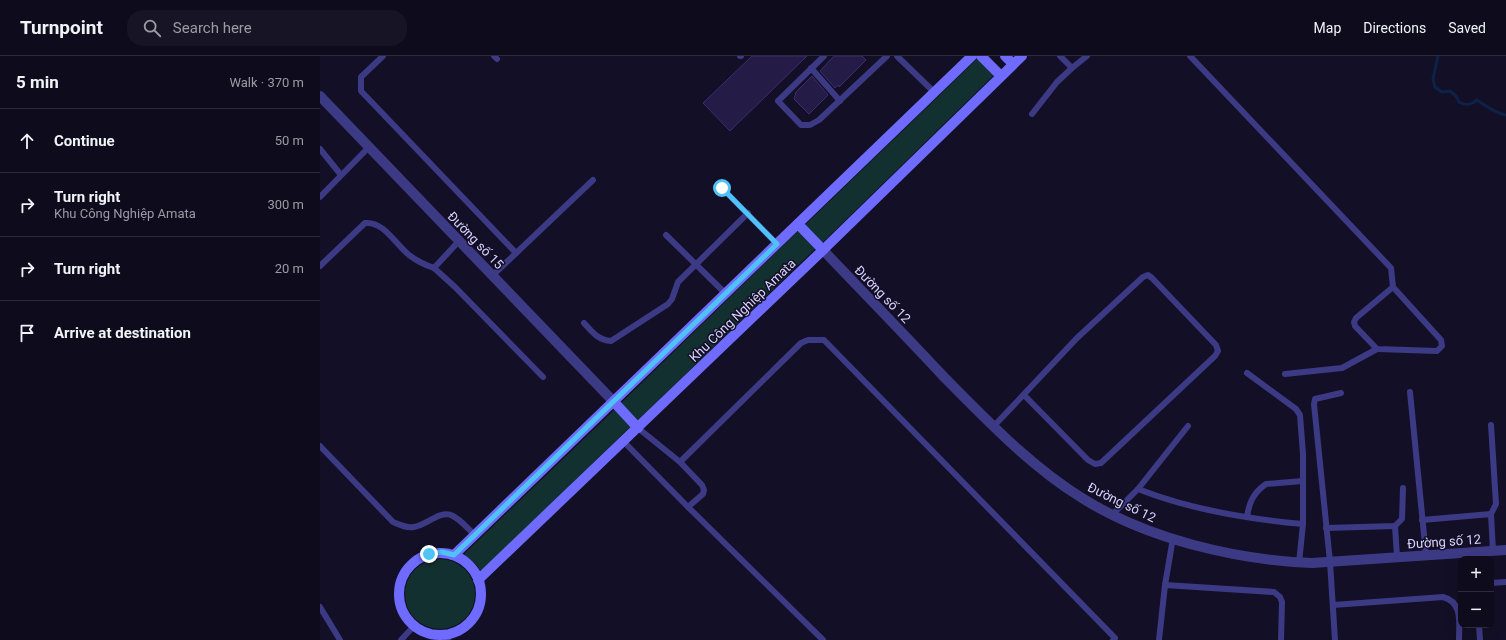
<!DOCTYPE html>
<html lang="en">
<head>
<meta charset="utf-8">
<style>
	:root { --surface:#0e0b1c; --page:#171425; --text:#f1f3f6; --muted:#9b9ba3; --line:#2e2b3b }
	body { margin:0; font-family:Roboto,sans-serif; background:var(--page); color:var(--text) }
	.controls { position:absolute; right:12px; bottom:12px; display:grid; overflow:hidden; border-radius:8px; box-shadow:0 4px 16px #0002 }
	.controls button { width:36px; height:36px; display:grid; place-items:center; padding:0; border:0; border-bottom:1px solid var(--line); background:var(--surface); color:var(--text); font:20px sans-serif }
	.stop { position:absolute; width:12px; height:12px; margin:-9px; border:3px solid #4fc3f7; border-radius:50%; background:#fff }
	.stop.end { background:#4fc3f7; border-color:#fff; box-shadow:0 1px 4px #0008 }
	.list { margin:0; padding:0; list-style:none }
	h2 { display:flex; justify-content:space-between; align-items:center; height:52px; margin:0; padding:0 16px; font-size:17px }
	h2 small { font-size:13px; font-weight:400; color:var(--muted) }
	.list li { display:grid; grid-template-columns:26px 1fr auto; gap:12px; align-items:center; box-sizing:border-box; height:64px; padding:0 16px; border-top:1px solid var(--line) }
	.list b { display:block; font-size:15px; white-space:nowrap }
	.list p { margin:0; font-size:13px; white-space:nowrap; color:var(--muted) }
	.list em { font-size:13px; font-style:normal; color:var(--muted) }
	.icon { flex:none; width:22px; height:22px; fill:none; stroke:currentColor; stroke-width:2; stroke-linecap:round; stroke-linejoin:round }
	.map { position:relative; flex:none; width:1186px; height:584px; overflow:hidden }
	header { display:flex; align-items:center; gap:24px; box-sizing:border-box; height:56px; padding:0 20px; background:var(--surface); border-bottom:1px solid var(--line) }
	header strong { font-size:19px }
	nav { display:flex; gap:22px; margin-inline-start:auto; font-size:14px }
	.search { width:280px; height:36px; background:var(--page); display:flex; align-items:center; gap:10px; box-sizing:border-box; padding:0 14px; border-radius:16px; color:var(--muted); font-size:15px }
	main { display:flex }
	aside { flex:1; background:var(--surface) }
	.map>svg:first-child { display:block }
	.green { fill:#12302f }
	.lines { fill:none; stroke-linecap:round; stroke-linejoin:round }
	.stream { stroke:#0c2248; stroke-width:3 }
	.building { fill:#241b47; stroke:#3b2d73 }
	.lane { stroke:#3d3a85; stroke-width:6 }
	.street { stroke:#3d3a85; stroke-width:10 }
	.secondary { stroke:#6f6bff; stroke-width:10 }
	.route { stroke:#4fc3f7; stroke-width:5 }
	.labels { text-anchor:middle; stroke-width:3; stroke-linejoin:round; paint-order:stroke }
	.street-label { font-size:13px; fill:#d9d4ff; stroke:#130f26 }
</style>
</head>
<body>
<header>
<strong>Turnpoint</strong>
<div class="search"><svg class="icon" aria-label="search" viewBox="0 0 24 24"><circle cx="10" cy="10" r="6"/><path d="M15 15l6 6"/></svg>Search here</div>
<nav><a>Map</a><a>Directions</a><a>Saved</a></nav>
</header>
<main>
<aside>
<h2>5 min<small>Walk · 370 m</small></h2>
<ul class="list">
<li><svg class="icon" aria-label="ahead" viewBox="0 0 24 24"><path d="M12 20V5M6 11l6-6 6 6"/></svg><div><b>Continue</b></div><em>50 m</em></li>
<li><svg class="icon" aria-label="right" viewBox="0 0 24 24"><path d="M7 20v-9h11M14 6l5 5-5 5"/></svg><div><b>Turn right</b><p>Khu Công Nghiệp Amata</p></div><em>300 m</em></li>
<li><svg class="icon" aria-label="right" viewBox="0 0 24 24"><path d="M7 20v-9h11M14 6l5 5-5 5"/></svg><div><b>Turn right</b></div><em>20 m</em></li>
<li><svg class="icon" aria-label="arrive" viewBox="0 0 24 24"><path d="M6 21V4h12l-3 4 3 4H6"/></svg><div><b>Arrive at destination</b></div></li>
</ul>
</aside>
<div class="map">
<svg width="1186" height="584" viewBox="0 0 1186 584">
	<rect width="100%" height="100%" fill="#130f26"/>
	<g class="green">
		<path d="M 658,2 L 674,19 L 501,188 L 484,170 Z"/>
		<path d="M 479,174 L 496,192 L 316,366 L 300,348 Z"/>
		<path d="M 295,353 L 311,370 L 161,515 L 156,508 L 144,498 Z"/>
		<circle cx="120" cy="538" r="35"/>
	</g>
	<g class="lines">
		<path class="stream" d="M 1118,0 L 1113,23 L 1115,31 L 1122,36 L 1130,35 L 1136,40 L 1139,46 C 1146,50 1151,49 1157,44 C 1166,50 1175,57 1186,59"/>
	</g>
	<g class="building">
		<path d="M 432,0 L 487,0 L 410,75 L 383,47 Z"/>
		<path d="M 514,0 L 542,0 L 546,4 L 519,31 L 518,29 L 515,32 L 500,15 Z"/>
		<path d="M 492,20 L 508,39 L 489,58 L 474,43 L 476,36 Z"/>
	</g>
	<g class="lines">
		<g class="lane">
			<path d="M 63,0 L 41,21 L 41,35 L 196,197"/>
			<path d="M 174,0 L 177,3"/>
			<path d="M 420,0 L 421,0"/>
			<path d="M 504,0 L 458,45 L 481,69 L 490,69 L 499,64 L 567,0"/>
			<path d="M 577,0 L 614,36"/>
			<path d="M 870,0 L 1071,212 L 1073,231 L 1121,284 L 1122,290 L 1117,295 L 1057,293 L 1035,270 L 1034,266 L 1036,262 L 1073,231"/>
			<path d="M 491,12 L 520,45"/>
			<path d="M 752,12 L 767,0"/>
			<path d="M 712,58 L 737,26 L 752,12 L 740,0"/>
			<path d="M 0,93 L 21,119"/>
			<path d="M 402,132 L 457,188"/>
			<path d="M 0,141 L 49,91"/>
			<path d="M 346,179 L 405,237"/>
			<path d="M 0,210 L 45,167 C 64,165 75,188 89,199 C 97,205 105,209 114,212 L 139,185"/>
			<path d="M 114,212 L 135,231 L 223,321"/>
			<path d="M 172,220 L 273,124"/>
			<path d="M 264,267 C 272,276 278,284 291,285 L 348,248 L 352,243 L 358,226 L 428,157"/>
			<path d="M 927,317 L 976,353 L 980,359 L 983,398 L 983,468"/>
			<path d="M 965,318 L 1022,312 L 1057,293"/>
			<path d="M 1090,336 L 1106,499"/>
			<path d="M 1171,369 L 1176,448 L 1171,458"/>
			<path d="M 673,371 L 757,282 L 823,221 L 828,219 L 832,222 L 896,289 L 898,295 L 895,300 L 781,407 L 775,408 L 768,404 L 704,339"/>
			<path d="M 318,372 L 360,406 L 481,287 L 488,284 L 504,284 L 795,582 L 793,584"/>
			<path d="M 304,386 L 368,451 L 503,584"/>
			<path d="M 0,390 L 73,466 C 80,469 86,472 94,471 C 106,470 120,453 133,460 C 141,464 148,473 155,479"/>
			<path d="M 360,406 L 382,429 L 384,434 L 383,438 L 368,451"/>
			<path d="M 818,433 L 868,370"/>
			<path d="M 792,459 L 818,433 C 871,454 927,463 983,468 L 979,507"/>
			<path d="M 927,461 C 929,447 933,437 946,428 L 983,425"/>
			<path d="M 1102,464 L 1171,458 L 1173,495"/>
			<path d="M 1075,470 L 1077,501"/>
			<path d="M 1006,472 L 1075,470 L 1082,463 L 1083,432"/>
			<path d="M 1171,527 L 1186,526"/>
			<path d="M 845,529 L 954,536 L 960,541 L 962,546 L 961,584"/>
			<path d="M 1013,549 L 1123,541 C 1143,546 1139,567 1139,584"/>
			<path d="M 0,551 L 20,584"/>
			<path d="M 1159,569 L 1160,584"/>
			<path d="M 125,578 L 128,584"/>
			<path d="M 81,584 L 94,570"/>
			<path d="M 839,584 L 845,529 L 853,482"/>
			<path d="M 1015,584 L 1010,506 L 994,348 L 995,343 L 1021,337"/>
		</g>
		<g class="street">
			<path d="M 0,40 L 294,346"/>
			<path d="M 503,194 C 543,236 584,278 624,321 C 667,364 710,410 762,442 C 827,483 916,504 992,507 L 1186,494"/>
		</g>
		<g class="secondary">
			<path d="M 661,0 L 681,20"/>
			<path d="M 685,0 L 693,8"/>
			<path d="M 478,168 L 503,194"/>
			<path d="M 294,346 L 318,372"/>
			<circle cx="120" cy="538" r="41"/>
			<path d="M 134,499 L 652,0"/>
			<path d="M 158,524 L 503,194 L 702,0"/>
		</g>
	</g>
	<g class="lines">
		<path class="route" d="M 109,498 L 122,496 L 134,499 L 457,188 L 402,132"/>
	</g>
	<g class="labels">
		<g class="street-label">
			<text transform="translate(156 184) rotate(46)" y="5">Đường số 15</text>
			<text transform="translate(563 238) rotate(46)" y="5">Đường số 12</text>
			<text transform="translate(422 254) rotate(-44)" y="5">Khu Công Nghiệp Amata</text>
			<text transform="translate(802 446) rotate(26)" y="5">Đường số 12</text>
			<text transform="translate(1124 485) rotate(-4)" y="5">Đường số 12</text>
		</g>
	</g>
</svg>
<div class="controls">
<button>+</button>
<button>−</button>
</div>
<div class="stop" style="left:402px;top:132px"></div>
<div class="stop end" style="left:109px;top:498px"></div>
</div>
</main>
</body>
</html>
